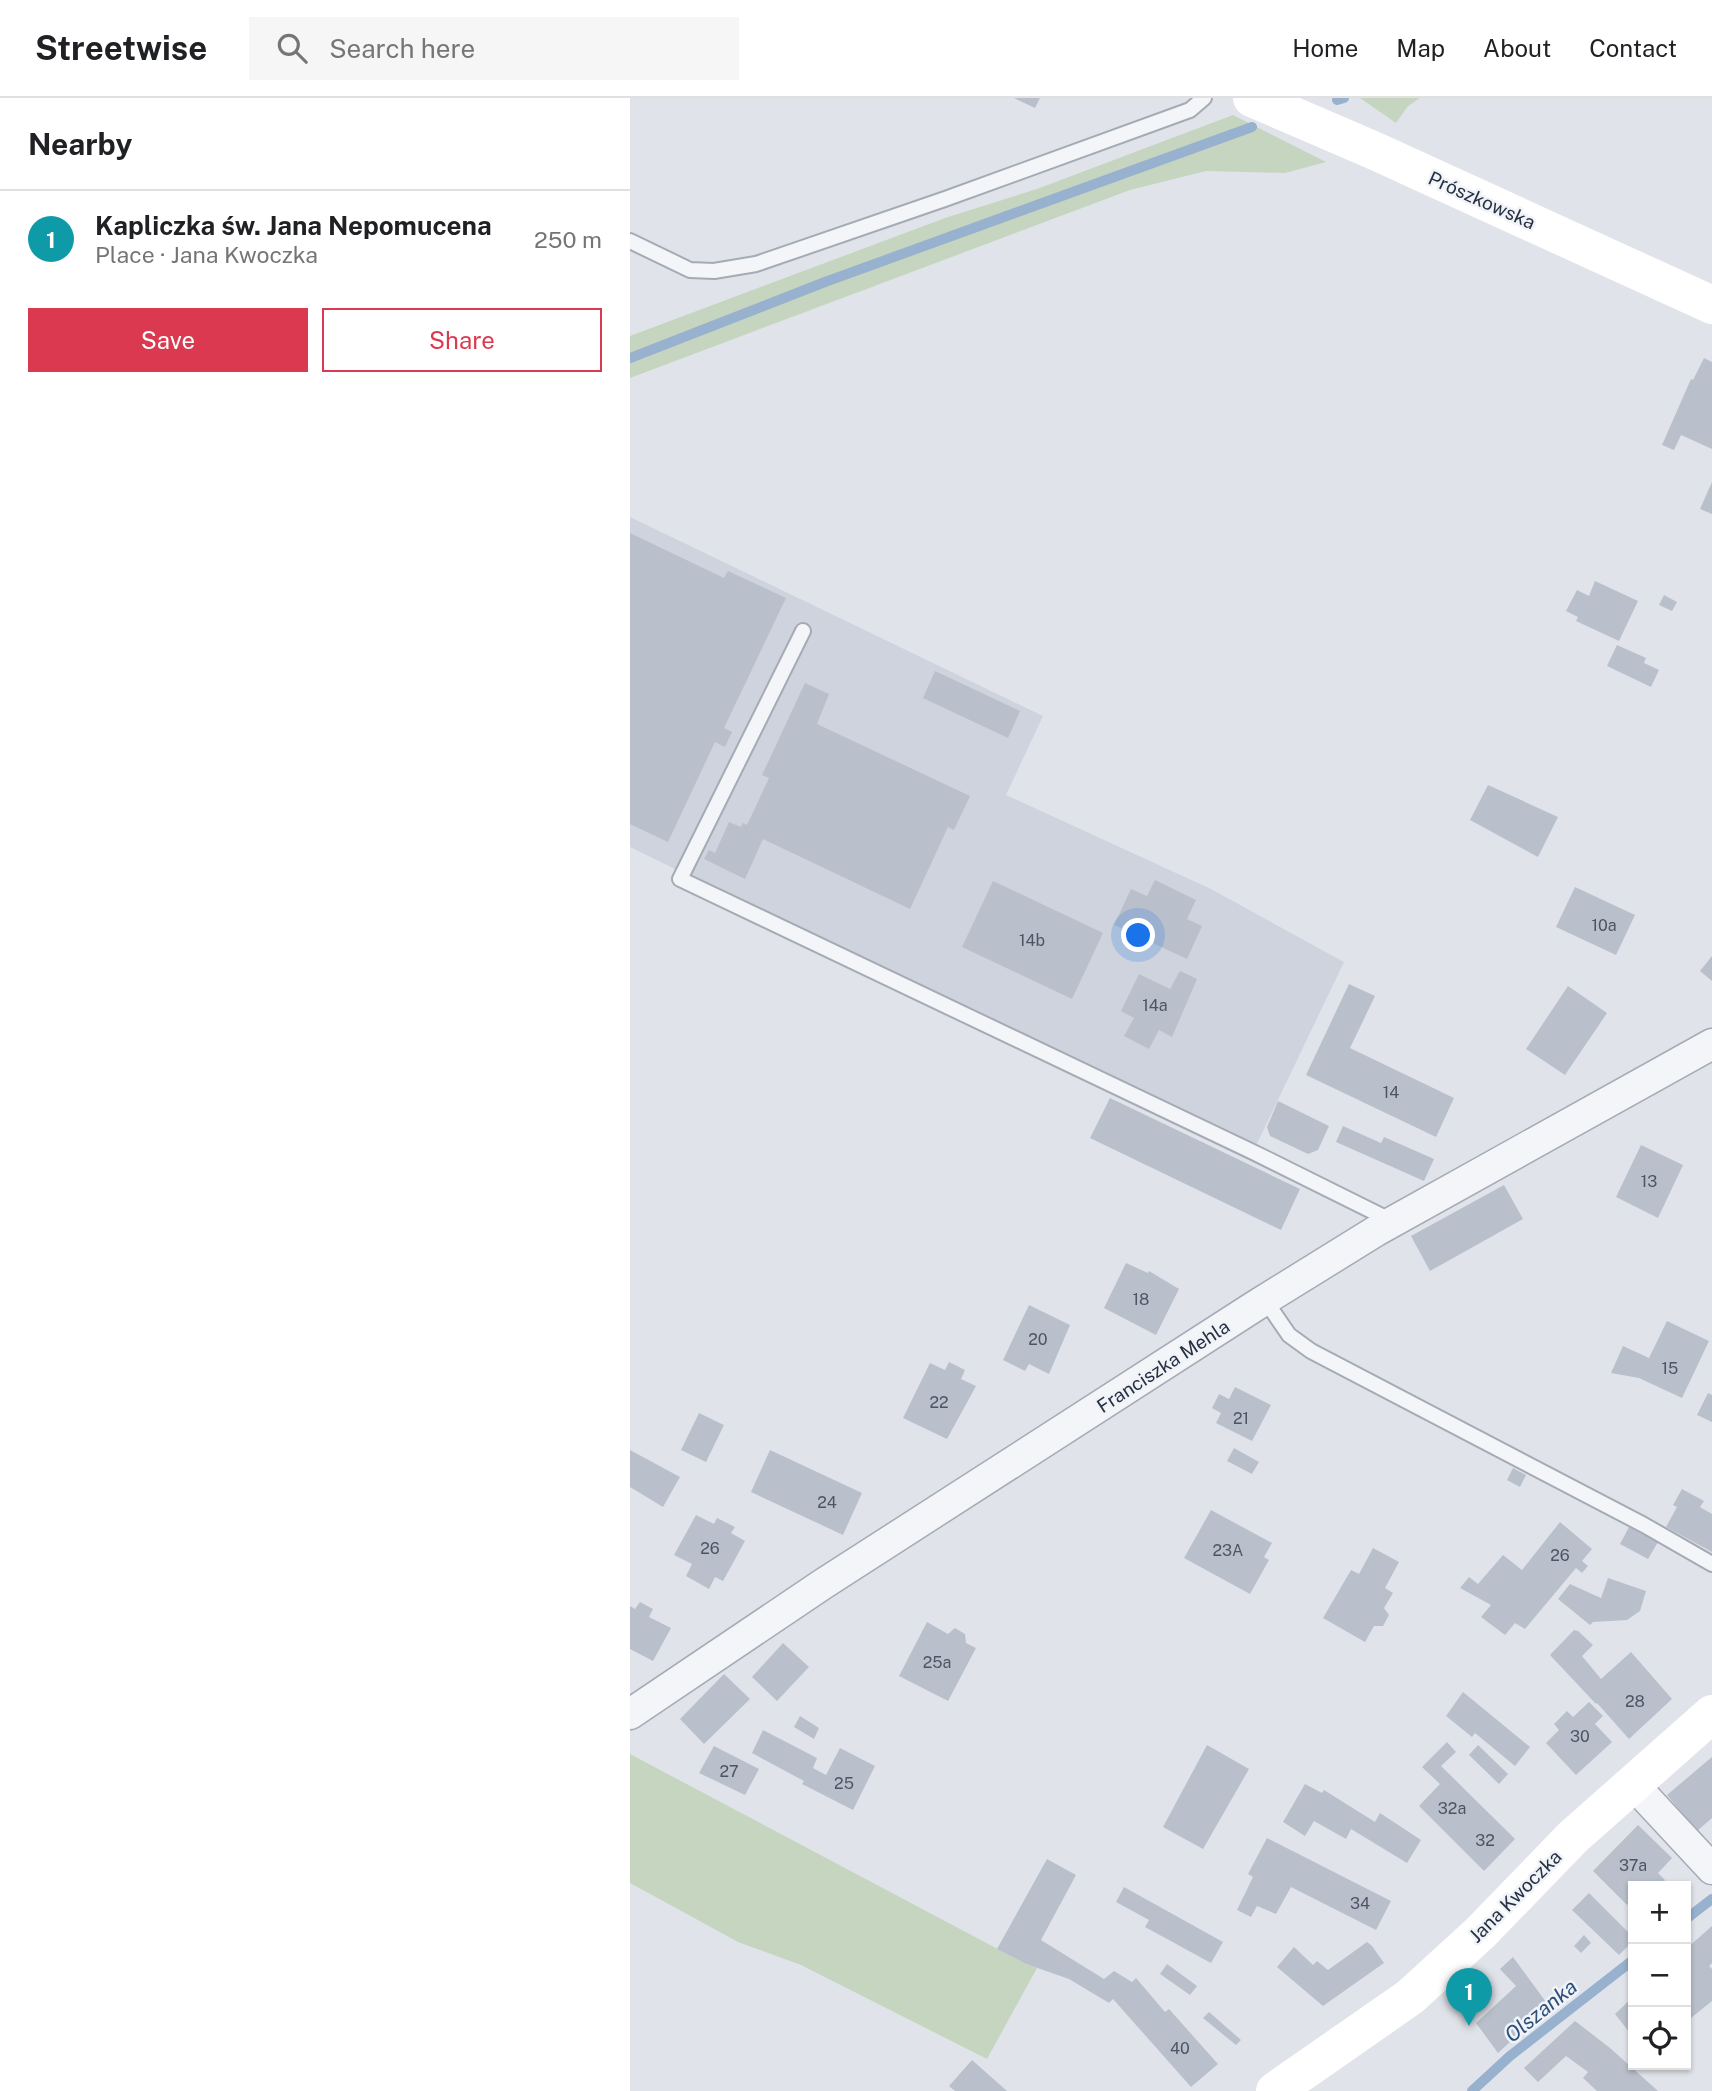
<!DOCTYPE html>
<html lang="en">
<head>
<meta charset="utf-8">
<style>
	:root { --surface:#fff; --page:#f6f6f6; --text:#202124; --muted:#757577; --line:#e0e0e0; --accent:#db394f }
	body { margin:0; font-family:"Public Sans",sans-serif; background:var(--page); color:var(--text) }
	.controls { position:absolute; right:21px; bottom:21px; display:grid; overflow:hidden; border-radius:0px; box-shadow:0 2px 5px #0004 }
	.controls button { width:63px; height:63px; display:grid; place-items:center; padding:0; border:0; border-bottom:2px solid var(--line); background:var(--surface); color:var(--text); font:35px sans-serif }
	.you { position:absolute; left:509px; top:838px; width:24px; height:24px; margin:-18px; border:5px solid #fff; border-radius:50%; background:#1a73e8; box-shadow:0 0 0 10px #1a73e833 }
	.badge { display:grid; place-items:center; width:46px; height:46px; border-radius:50%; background:var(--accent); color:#fff; font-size:23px; font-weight:700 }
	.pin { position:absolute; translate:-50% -58px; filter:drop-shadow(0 2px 4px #0008) }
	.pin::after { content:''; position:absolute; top:37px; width:24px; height:21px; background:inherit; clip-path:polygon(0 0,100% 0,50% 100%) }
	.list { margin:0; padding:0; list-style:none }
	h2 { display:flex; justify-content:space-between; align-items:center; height:91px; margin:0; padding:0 28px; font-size:30px }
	h2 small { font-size:23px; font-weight:400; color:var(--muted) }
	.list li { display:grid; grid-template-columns:46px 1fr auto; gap:21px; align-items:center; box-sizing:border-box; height:98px; padding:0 28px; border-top:2px solid var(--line) }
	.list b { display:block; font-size:26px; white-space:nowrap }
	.list p { margin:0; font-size:23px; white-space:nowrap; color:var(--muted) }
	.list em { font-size:23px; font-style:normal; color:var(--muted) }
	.actions { display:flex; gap:14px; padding:21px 28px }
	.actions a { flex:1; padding:16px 0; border:2px solid var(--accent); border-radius:0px; text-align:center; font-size:24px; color:var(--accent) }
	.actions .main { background:var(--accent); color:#fff }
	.icon { flex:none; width:38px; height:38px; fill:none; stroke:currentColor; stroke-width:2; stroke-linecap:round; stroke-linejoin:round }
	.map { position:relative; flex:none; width:1082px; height:1993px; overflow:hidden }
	header { display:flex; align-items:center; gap:42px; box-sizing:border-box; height:98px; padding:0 35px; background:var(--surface); border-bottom:2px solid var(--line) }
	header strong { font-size:33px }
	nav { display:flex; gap:38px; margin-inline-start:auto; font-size:24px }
	.search { width:490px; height:63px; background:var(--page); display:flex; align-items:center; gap:18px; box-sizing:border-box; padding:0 24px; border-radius:0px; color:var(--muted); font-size:26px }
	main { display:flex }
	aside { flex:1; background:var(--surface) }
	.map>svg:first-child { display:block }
	.built { fill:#ced3dd }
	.green { fill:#c5d5c0 }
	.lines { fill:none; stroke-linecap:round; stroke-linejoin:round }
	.stream { stroke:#97b1ce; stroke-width:10 }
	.building { fill:#b9c0cb }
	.lane-casing { stroke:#a5abb5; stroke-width:18 }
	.street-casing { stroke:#a5abb5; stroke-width:33 }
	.lane { stroke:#f3f5f8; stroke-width:14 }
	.street { stroke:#f3f5f8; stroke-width:30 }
	.secondary { stroke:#fff; stroke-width:38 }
	.labels { text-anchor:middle; stroke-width:5; stroke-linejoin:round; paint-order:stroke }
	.number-label { font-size:16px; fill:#4c5565 }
	.street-label { font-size:19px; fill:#273143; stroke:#f0f3f7 }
	.water-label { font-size:21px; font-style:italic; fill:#2d4f7c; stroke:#f0f3f7 }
</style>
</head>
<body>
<header>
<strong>Streetwise</strong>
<div class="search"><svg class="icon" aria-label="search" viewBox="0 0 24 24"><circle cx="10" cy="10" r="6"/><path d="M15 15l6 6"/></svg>Search here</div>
<nav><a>Home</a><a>Map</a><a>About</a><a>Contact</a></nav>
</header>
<main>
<aside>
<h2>Nearby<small></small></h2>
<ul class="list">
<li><span class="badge" style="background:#0f9aa8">1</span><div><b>Kapliczka św. Jana Nepomucena</b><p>Place · Jana Kwoczka</p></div><em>250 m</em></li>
</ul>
<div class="actions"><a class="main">Save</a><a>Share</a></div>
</aside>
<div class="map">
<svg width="1082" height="1993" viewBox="0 0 1082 1993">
	<rect width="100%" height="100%" fill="#e0e4ea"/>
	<path class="built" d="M 0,419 L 413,618 L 376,697 L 581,791 L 714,864 L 623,1054 L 0,749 Z"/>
	<g class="green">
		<path d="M 730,0 L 790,0 L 778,8 L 766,25 Z"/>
		<path d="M 603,17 L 696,64 L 655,75 L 576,73 L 500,92 L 0,280 L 0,238 L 315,120 L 407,91 Z"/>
		<path d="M 0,1656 L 396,1866 L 407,1870 L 357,1961 L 171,1867 L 108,1844 L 0,1785 Z"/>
	</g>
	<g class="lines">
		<g class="stream">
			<path d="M 707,2 L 714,0"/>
			<path d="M 0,260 L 195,184 L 622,29"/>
			<path d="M 1056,1821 L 1082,1801"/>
			<path d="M 842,1993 L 880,1958 L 1003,1862"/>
		</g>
	</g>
	<g class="building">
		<path d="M 384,0 L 410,0 L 405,10 Z"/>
		<path d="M 1074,260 L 1082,264 L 1082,351 L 1051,337 L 1044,352 L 1032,347 L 1061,281 L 1063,282 Z"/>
		<path d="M 1082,384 L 1082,416 L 1070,411 Z"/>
		<path d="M 0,435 L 94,480 L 98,473 L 156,500 L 94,630 L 102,634 L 95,649 L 85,644 L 38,744 L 0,726 Z"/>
		<path d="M 965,483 L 1008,503 L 989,543 L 946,523 L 948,519 L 936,513 L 947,492 L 959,498 Z"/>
		<path d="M 1034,497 L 1047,504 L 1042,513 L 1029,507 Z"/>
		<path d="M 987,547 L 1016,560 L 1014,565 L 1029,572 L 1021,589 L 977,568 Z"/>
		<path d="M 305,573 L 390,613 L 378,640 L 293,600 Z"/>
		<path d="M 175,585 L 199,596 L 187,626 L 340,698 L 324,732 L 318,729 L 280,811 L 133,741 L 115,781 L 74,761 L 79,752 L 85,755 L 99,724 L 111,729 L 113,725 L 117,727 L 139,680 L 132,677 Z"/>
		<path d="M 858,687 L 928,719 L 908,759 L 840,722 Z"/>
		<path d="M 525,782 L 566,802 L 557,821 L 572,828 L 557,861 L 484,827 L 501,791 L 517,798 Z"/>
		<path d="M 363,783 L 473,835 L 442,901 L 332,849 Z"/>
		<path d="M 945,789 L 1005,817 L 986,857 L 926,829 Z"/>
		<path d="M 1082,858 L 1082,883 L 1070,873 Z"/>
		<path d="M 550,873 L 567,881 L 542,939 L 529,932 L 519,951 L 494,938 L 504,920 L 491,913 L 509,876 L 540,891 Z"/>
		<path d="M 719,886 L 745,898 L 720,950 L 824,1000 L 806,1039 L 676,977 Z"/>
		<path d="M 938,888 L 977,915 L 935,977 L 896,951 Z"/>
		<path d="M 480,1000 L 670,1091 L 651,1132 L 460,1040 Z"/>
		<path d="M 648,1003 L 699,1028 L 688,1052 L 678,1056 L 640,1038 L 637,1029 Z"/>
		<path d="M 713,1028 L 751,1045 L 754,1039 L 804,1061 L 794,1083 L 706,1044 Z"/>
		<path d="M 1011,1047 L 1053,1067 L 1028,1120 L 986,1099 Z"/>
		<path d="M 874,1087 L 893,1121 L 800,1173 L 781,1138 Z"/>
		<path d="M 496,1165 L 518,1175 L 519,1173 L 549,1191 L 526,1237 L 474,1210 Z"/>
		<path d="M 399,1207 L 440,1227 L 419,1276 L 399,1266 L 395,1273 L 373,1262 Z"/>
		<path d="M 1037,1223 L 1079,1243 L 1052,1300 L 1009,1280 L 981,1275 L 993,1248 L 1019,1260 Z"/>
		<path d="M 319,1264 L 335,1272 L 331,1281 L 346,1288 L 317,1341 L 273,1320 L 300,1265 L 315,1272 Z"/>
		<path d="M 605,1289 L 641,1307 L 622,1343 L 586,1325 L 591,1315 L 582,1310 L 589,1296 L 599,1301 Z"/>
		<path d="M 1078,1295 L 1082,1297 L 1082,1324 L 1067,1317 Z"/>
		<path d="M 69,1315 L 94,1327 L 76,1364 L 51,1352 Z"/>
		<path d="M 604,1350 L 629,1364 L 622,1376 L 597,1363 Z"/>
		<path d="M 0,1352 L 50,1379 L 33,1409 L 0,1389 Z"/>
		<path d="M 140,1352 L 232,1395 L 213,1437 L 121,1394 Z"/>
		<path d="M 883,1370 L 896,1377 L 890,1389 L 877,1382 Z"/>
		<path d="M 1052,1391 L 1074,1403 L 1070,1409 L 1082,1416 L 1082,1454 L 1036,1429 L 1047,1409 L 1043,1407 Z"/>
		<path d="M 581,1412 L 642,1445 L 634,1459 L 639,1462 L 620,1496 L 554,1460 Z"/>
		<path d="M 66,1417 L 84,1426 L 87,1420 L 105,1429 L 101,1435 L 115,1443 L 93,1483 L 85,1479 L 79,1491 L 56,1478 L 62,1466 L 44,1457 Z"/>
		<path d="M 930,1424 L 962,1451 L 952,1463 L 958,1468 L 952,1475 L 946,1470 L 895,1531 L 885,1525 L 875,1537 L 851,1519 L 861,1507 L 830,1490 L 839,1479 L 848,1486 L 873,1457 L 892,1472 Z"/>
		<path d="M 999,1429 L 1028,1444 L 1018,1461 L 990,1446 Z"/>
		<path d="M 743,1450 L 769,1464 L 755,1490 L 763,1495 L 754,1510 L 759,1517 L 753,1528 L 744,1528 L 735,1544 L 693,1520 L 721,1472 L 729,1476 Z"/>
		<path d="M 978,1480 L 1016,1493 L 1010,1513 L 997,1522 L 963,1524 L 960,1527 L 928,1501 L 940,1486 L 971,1500 Z"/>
		<path d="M 10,1504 L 23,1511 L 19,1519 L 41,1530 L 23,1563 L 0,1551 L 0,1508 L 5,1511 Z"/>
		<path d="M 297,1524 L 318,1536 L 325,1530 L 335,1536 L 336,1545 L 346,1550 L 318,1603 L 269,1578 Z"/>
		<path d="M 944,1532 L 948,1533 L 963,1547 L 952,1558 L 971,1581 L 1001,1554 L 1042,1601 L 999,1641 L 967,1605 L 966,1606 L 920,1557 Z"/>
		<path d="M 153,1545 L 179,1569 L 147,1603 L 122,1579 Z"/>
		<path d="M 94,1576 L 120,1601 L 74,1646 L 50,1621 Z"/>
		<path d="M 833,1594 L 900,1649 L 885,1668 L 845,1635 L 842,1639 L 816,1618 Z"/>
		<path d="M 959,1604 L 973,1618 L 965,1626 L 982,1644 L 946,1677 L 916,1645 L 929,1632 L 924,1626 L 937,1613 L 943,1619 Z"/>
		<path d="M 170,1618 L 189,1630 L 184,1641 L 164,1629 Z"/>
		<path d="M 133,1632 L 187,1660 L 183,1670 L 196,1677 L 210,1650 L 245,1668 L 223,1712 L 172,1686 L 174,1683 L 122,1655 Z"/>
		<path d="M 817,1644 L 826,1654 L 811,1668 L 885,1741 L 854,1773 L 789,1708 L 810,1686 L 792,1669 Z"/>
		<path d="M 577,1647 L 619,1671 L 573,1751 L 533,1729 Z"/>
		<path d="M 848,1647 L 878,1676 L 869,1686 L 839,1657 Z"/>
		<path d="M 84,1648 L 129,1671 L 115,1697 L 69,1675 Z"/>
		<path d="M 1082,1659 L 1082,1720 L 1067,1733 L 1037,1697 Z"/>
		<path d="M 675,1686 L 692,1695 L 694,1692 L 745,1724 L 750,1715 L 791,1742 L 777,1765 L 721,1731 L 716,1741 L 684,1723 L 675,1738 L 653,1724 Z"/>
		<path d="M 1008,1727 L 1042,1760 L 1028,1775 L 1035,1782 L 1029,1788 L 1003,1788 L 1003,1800 L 997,1807 L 963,1773 Z"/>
		<path d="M 637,1740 L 761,1803 L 746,1832 L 661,1789 L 646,1816 L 627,1808 L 621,1819 L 607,1812 L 623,1779 L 618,1776 Z"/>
		<path d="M 417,1761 L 446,1777 L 411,1842 L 474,1881 L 484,1873 L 502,1884 L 506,1880 L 535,1914 L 539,1911 L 588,1966 L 561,1989 L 483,1901 L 479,1905 L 439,1881 L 396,1866 L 367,1851 Z"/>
		<path d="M 494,1789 L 593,1844 L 581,1865 L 515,1829 L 519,1822 L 486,1804 Z"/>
		<path d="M 959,1795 L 1003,1839 L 1003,1843 L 989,1857 L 942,1812 Z"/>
		<path d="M 1082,1828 L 1082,1865 L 1079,1868 L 1082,1871 L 1082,1903 L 1056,1924 L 1056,1851 Z"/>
		<path d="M 954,1837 L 961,1845 L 951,1855 L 944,1848 Z"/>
		<path d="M 737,1844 L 742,1848 L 754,1865 L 693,1908 L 647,1869 L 664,1849 L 683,1867 L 687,1863 L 698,1872 Z"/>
		<path d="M 883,1859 L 919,1908 L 868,1955 L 846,1925 L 886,1888 L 870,1871 Z"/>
		<path d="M 537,1866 L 567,1888 L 560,1897 L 530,1876 Z"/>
		<path d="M 1003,1899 L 1003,1939 L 985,1916 Z"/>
		<path d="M 579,1914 L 611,1942 L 606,1947 L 573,1920 Z"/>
		<path d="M 945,1923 L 980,1950 L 1028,1993 L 967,1993 L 953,1980 L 958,1974 L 936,1958 L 908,1984 L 894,1970 Z"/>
		<path d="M 342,1962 L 377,1993 L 325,1993 L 319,1988 Z"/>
	</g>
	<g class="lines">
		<defs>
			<g id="lane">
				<path d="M 0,143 L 60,172 L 84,173 L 126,166 L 315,101 L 560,12 L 574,0"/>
				<path d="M 173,533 L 50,781 L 623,1054 L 762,1123"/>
				<path d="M 635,1202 L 659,1237 L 681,1253 L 1014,1427 L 1082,1466"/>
			</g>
			<g id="street">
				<path d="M 0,1616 L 193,1486 L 625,1208 L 746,1133 L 1082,946"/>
				<path d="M 1002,1685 L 1082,1771"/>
			</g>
		</defs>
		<use href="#lane" class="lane-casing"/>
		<use href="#street" class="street-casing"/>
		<use href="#lane" class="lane"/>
		<use href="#street" class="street"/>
		<g class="secondary">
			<path d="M 622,0 L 745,53 L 1082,207"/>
			<path d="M 645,1993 L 780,1899 L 850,1835 L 943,1739 L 1082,1616"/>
		</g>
	</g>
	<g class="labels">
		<g class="number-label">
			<text x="974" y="833">10a</text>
			<text x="402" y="848">14b</text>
			<text x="525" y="913">14a</text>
			<text x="761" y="1000">14</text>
			<text x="1019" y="1089">13</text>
			<text x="511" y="1207">18</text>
			<text x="408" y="1247">20</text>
			<text x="1040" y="1276">15</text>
			<text x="309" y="1310">22</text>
			<text x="611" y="1326">21</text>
			<text x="197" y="1410">24</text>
			<text x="80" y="1456">26</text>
			<text x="598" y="1458">23A</text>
			<text x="930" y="1463">26</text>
			<text x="307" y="1570">25a</text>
			<text x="1005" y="1609">28</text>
			<text x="950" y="1644">30</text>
			<text x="99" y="1679">27</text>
			<text x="214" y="1691">25</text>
			<text x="822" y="1716">32a</text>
			<text x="855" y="1748">32</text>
			<text x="1003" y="1773">37a</text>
			<text x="730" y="1811">34</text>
			<text x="550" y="1956">40</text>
		</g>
		<g class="street-label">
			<text transform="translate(852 102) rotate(24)" y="7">Prószkowska</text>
			<text transform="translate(533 1268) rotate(-33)" y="7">Franciszka Mehla</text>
			<text transform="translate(885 1798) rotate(-45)" y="7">Jana Kwoczka</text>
		</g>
		<g class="water-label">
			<text transform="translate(911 1913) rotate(-39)" y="7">Olszanka</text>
		</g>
	</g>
</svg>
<div class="controls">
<button>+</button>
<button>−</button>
<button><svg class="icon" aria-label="locate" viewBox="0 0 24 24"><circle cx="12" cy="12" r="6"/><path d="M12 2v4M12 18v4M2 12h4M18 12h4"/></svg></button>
</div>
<div class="you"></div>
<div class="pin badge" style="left:839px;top:1928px;background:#0f9aa8">1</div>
</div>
</main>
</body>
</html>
